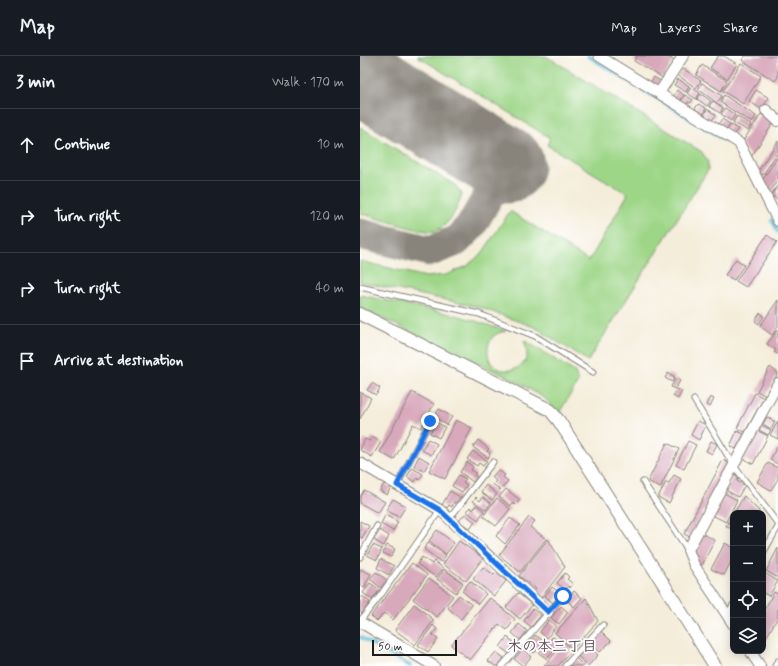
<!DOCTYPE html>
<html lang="en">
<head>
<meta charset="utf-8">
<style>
	:root { --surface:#171b24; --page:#20242c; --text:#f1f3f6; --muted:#9ea1a6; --line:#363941 }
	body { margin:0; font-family:Mynerve,"Klee One",sans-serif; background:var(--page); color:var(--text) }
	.controls { position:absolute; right:12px; bottom:12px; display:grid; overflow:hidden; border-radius:8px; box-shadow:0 2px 10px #0003 }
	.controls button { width:36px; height:36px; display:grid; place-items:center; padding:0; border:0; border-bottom:1px solid var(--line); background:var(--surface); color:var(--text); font:20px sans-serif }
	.scale { position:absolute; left:12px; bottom:10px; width:85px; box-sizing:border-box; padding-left:4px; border:2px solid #1c1c1c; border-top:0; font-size:11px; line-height:14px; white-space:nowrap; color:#1c1c1c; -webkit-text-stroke:3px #fff; paint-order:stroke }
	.stop { position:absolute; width:12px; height:12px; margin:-9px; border:3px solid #1a73e8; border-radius:50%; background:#fff }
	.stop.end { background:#1a73e8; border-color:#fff; box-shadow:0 1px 4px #0008 }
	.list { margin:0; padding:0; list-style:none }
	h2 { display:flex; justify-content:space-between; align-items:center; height:52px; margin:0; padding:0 16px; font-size:17px }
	h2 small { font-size:13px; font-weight:400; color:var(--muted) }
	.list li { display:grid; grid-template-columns:26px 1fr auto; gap:12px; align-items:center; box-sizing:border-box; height:72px; padding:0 16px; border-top:1px solid var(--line) }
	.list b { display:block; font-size:15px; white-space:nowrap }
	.list em { font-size:13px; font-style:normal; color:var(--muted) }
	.icon { flex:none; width:22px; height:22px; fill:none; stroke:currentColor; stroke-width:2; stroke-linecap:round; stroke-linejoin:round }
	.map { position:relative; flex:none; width:418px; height:610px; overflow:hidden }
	header { display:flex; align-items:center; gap:24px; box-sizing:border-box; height:56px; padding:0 20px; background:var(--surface); border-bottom:1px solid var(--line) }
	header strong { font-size:19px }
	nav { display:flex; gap:22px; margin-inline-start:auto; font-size:14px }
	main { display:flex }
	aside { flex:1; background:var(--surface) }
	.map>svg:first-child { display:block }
	.green { fill:#9ed688; stroke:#5d7952 }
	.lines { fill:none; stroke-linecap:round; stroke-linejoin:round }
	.stream { stroke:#5fbddd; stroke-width:3.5 }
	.taxiway { stroke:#88847b; stroke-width:31 }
	.runway { stroke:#88847b; stroke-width:77 }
	.building { fill:#d8a8bb }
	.service-casing { stroke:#88847b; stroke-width:7 }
	.minor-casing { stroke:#88847b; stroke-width:12 }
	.tertiary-casing { stroke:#88847b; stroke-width:14 }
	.service { stroke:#fff; stroke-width:5 }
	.minor { stroke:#fff; stroke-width:10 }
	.tertiary { stroke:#fff; stroke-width:12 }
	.route { stroke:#1a73e8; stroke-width:5 }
	.labels { text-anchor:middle; stroke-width:3.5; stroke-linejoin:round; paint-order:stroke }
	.neighbourhood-label { font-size:15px; font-weight:bold; fill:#5e4d54; stroke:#fff }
</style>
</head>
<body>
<header>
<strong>Map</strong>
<nav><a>Map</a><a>Layers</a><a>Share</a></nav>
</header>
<main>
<aside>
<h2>3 min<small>Walk · 170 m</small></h2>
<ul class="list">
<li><svg class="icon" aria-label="ahead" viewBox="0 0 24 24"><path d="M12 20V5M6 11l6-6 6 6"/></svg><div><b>Continue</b></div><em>10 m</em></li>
<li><svg class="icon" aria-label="right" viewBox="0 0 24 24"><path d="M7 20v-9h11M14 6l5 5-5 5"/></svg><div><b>Turn right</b></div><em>120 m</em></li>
<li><svg class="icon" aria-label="right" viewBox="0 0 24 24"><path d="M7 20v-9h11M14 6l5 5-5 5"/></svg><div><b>Turn right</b></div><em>40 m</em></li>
<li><svg class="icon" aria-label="arrive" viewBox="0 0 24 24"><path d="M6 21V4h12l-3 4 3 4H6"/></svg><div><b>Arrive at destination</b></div></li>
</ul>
</aside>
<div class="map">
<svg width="418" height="610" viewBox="0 0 418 610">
	<rect width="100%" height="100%" fill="#fff"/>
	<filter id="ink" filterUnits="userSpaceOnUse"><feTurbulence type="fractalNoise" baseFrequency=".025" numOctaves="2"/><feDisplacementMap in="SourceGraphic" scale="8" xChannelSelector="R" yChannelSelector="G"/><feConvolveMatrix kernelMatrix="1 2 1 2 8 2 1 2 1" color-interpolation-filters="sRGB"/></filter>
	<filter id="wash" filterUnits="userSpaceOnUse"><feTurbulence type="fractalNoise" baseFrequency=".012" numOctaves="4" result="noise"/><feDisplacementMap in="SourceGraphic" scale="16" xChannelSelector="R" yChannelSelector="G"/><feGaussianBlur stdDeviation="0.9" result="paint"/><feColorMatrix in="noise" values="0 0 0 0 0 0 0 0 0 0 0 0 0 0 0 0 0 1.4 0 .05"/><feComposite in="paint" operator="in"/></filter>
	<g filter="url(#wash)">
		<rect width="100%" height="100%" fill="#f4edda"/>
		<g class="green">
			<path d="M 57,0 L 186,0 L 342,96 L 348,106 L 348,114 L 228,305 L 174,271 L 119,251 L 0,226 L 0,205 L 66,221 L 86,219 L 107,210 L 123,196 L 150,155 L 229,205 L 268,138 L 187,89 L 190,82 Z"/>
			<path d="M 0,71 L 95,129 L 102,138 C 98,151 90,170 75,175 C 66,178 13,161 0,157 Z"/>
			<path d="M 0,239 L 100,260 L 146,275 C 143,276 137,277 135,279 C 124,287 126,309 139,313 C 151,317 167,311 167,297 C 167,293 165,288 164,284 L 215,316 L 218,326 L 199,357 L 184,342 L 156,325 L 0,252 Z"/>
		</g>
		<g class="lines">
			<g class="stream">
				<path d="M 228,0 L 365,84"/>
				<path d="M 412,164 L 418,176"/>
				<path d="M 0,581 L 50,610"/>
			</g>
			<path class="taxiway" d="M 0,178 L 70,195 L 96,185 L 111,170 L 146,109 L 144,112"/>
			<path class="runway" d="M 0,19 L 146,109"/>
		</g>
		<g id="blocks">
			<g class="building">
				<path d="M 277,0 L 307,0 L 314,4 L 303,22 L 274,5 Z"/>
				<path d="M 358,0 L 364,0 L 377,8 L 367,23 L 350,12 Z"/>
				<path d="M 385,0 L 416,0 L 418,1 L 418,21 L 415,25 L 382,4 Z"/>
				<path d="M 381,7 L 401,20 L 383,48 L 363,35 Z"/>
				<path d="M 342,9 L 367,25 L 361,35 L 336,19 Z"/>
				<path d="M 324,13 L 341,25 L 336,32 L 319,20 Z"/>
				<path d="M 294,21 L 302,26 L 299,32 L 290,27 Z"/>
				<path d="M 318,23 L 329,30 L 326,36 L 314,29 Z"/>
				<path d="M 342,27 L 362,40 L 357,47 L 338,33 Z"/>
				<path d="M 331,31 L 340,37 L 336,43 L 327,37 Z"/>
				<path d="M 317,34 L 324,39 L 320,45 L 313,41 Z"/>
				<path d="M 396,34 L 409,42 L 401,53 L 389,45 Z"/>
				<path d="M 341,38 L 351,45 L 347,50 L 337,43 Z"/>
				<path d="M 325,39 L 333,44 L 330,47 L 328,46 L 327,49 L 321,45 Z"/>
				<path d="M 364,39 L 396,60 L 392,67 L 360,46 Z"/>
				<path d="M 353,45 L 363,52 L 360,57 L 349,50 Z"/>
				<path d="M 338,48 L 346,52 L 343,58 L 335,53 Z"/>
				<path d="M 365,52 L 375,59 L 371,65 L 361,58 Z"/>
				<path d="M 347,53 L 356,59 L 352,64 L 344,59 Z"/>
				<path d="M 401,58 L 414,66 L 391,101 L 381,88 Z"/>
				<path d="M 377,60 L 391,69 L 388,75 L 373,66 Z"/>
				<path d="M 362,63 L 370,68 L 366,73 L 358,68 Z"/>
				<path d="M 371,68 L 378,73 L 374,78 L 367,74 Z"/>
				<path d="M 418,85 L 418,96 L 403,119 L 398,115 Z"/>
				<path d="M 418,100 L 418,124 L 408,138 L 403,123 Z"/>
				<path d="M 418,129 L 418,144 L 411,139 Z"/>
				<path d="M 407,179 L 417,186 L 386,231 L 376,225 Z"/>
				<path d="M 376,203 L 384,209 L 374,224 L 365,219 Z"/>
				<path d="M 418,244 L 418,270 L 412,279 L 400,270 Z"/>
				<path d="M 400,257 L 404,260 L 399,268 L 395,265 Z"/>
				<path d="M 418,273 L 418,298 L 414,296 L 416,294 L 407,288 Z"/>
				<path d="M 410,311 L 418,317 L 406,340 L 397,335 Z"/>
				<path d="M 308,317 L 315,321 L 312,326 L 305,322 Z"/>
				<path d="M 316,322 L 320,325 L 315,333 L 311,331 Z"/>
				<path d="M 12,327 L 20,332 L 16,339 L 7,334 Z"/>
				<path d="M 317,333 L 322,335 L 318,343 L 313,340 Z"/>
				<path d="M 0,336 L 11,342 L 0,363 Z"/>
				<path d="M 52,336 L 74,348 L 61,372 L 53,368 L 34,404 L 20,396 Z"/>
				<path d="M 395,337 L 404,342 L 385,376 L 377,372 Z"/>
				<path d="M 350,341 L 354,343 L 350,351 L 346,349 Z"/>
				<path d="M 79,353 L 92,361 L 87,369 L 74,361 Z"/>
				<path d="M 407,361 L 415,366 L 411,373 L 403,368 Z"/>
				<path d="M 96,364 L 112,372 L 85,423 L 69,415 Z"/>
				<path d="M 338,365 L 346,369 L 339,384 L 331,379 Z"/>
				<path d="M 418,365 L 418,383 L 410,379 Z"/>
				<path d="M 76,366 L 85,371 L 79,382 L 70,377 Z"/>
				<path d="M 401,369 L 411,374 L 408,379 L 399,374 Z"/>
				<path d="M 396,374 L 408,380 L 393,408 L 382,402 Z"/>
				<path d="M 377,375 L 384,378 L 376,393 L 370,390 Z"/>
				<path d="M 12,381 L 21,386 L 12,401 L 0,394 L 5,383 L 10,385 Z"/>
				<path d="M 68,383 L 77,388 L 71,399 L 62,394 Z"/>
				<path d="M 118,384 L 129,393 L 127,395 L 130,398 L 128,402 L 113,391 Z"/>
				<path d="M 328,385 L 336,389 L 324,413 L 316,409 Z"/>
				<path d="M 351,385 L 357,388 L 352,398 L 346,395 Z"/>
				<path d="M 307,387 L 319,393 L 300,432 L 288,425 Z"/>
				<path d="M 418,389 L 418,408 L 410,404 Z"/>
				<path d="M 113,395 L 127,405 L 123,410 L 119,407 L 117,410 L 107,403 Z"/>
				<path d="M 59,400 L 69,406 L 64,415 L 54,410 Z"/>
				<path d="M 363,404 L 369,407 L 330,481 L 324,478 Z"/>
				<path d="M 107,406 L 113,411 L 111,414 L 116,417 L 114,419 L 117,421 L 113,426 L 100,416 Z"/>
				<path d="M 408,407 L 418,412 L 418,423 L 411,434 L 397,426 Z"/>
				<path d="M 52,412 L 63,418 L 59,424 L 57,422 L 55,426 L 47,421 Z"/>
				<path d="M 138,414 L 145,419 L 143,421 L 148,425 L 140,434 L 133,428 L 136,425 L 132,421 Z"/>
				<path d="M 374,418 L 379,421 L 377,425 L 385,429 L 378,441 L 366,434 Z"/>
				<path d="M 99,419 L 106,423 L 103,426 L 107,429 L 102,436 L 92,430 Z"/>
				<path d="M 314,419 L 321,423 L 309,447 L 298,441 L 306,426 L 309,427 Z"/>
				<path d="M 24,428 L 31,431 L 27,439 L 20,435 Z"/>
				<path d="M 126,429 L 137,438 L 132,444 L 121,436 Z"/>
				<path d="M 146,433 L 160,444 L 155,449 L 153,447 L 150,450 L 139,441 Z"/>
				<path d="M 4,434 L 25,446 L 18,457 L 0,447 L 0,441 Z"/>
				<path d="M 90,435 L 100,441 L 96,447 L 94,446 L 92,451 L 89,449 L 87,452 L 82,449 Z"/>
				<path d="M 364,437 L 377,444 L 366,466 L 352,459 Z"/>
				<path d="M 384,440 L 399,455 L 398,457 L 374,457 Z"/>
				<path d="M 116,441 L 120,445 L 123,441 L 131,447 L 126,454 L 113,445 Z"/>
				<path d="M 137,442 L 150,453 L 136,470 L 123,460 Z"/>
				<path d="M 33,443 L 46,450 L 39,461 L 26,454 Z"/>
				<path d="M 116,449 L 124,455 L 118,464 L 106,455 L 110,451 L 113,454 Z"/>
				<path d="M 105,458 L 115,466 L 110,473 L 99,465 Z"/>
				<path d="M 25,459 L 38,466 L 33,475 L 21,468 Z"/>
				<path d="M 373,459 L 373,474 L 366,470 Z"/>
				<path d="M 169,461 L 175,465 L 170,471 L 186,483 L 160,516 L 139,499 Z"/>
				<path d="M 150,462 L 160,469 L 145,488 L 136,480 Z"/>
				<path d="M 0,465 L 9,470 L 2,482 L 0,481 Z"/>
				<path d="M 20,474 L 29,480 L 24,490 L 14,484 Z"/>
				<path d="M 77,474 L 94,487 L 86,498 L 69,485 Z"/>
				<path d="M 341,477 L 355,484 L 342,509 L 336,506 L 338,501 L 334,499 L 333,493 Z"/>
				<path d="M 188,483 L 205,511 L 181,542 L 174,536 L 176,533 L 159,520 Z"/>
				<path d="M 99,485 L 123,502 L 106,525 L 83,508 Z"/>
				<path d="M 68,487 L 86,499 L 81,506 L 64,493 Z"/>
				<path d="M 365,487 L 373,492 L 373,502 L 364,519 L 351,513 Z"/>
				<path d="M 13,489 L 22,493 L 17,504 L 7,499 Z"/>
				<path d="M 27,489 L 35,493 L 31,501 L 23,497 Z"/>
				<path d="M 418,492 L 418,522 L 406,515 Z"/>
				<path d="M 62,501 L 72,508 L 74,505 L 83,512 L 76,521 L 57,508 Z"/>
				<path d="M 21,503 L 34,510 L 29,519 L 17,512 Z"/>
				<path d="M 52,507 L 67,519 L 33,564 L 24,557 L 17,565 L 11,560 Z"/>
				<path d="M 123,511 L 134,519 L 136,517 L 146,525 L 134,540 L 113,523 Z"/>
				<path d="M 0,513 L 11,518 L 4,532 L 0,530 Z"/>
				<path d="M 84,513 L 103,527 L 96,537 L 77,523 Z"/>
				<path d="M 16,516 L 27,524 L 21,532 L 10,523 Z"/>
				<path d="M 205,517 L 209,521 L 207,523 L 213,528 L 210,532 L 208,530 L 206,534 L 197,527 Z"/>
				<path d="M 404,517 L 418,525 L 409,540 L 403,537 Z"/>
				<path d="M 69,522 L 93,540 L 77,561 L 53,543 Z"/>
				<path d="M 110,525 L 126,538 L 118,548 L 102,535 Z"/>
				<path d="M 10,527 L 20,534 L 12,544 L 3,537 Z"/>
				<path d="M 192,531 L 200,537 L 193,547 L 185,540 Z"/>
				<path d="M 214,535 L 222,542 L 214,551 L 207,544 Z"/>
				<path d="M 414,536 L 418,538 L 418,561 L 403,587 L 403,556 Z"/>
				<path d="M 158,537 L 172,549 L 160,563 L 146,551 Z"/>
				<path d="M 99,539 L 112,549 L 101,563 L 88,552 Z"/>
				<path d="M 2,540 L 10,546 L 2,558 L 0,556 L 0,544 Z"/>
				<path d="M 130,542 L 155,563 L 147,574 L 139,568 L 110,604 L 91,589 Z"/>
				<path d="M 226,542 L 238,565 L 213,593 L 195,577 Z"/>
				<path d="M 54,548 L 74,564 L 55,589 L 35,574 Z"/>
				<path d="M 201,550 L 208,556 L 199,568 L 191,562 Z"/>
				<path d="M 173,553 L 181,559 L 171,571 L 164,565 Z"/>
				<path d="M 189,564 L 196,570 L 187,582 L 180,576 Z"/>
				<path d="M 159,568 L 167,575 L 160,584 L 152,577 Z"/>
				<path d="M 73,569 L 77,573 L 72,579 L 78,583 L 68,596 L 58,589 Z"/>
				<path d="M 241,575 L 251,585 L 240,596 L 230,587 Z"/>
				<path d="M 175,579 L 184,585 L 174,597 L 166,590 Z"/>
				<path d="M 147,581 L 155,587 L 148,597 L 140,591 Z"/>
				<path d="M 193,581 L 201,587 L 187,603 L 179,597 Z"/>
				<path d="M 204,587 L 212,594 L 198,610 L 184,610 Z"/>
				<path d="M 228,589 L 238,599 L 228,610 L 218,600 Z"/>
				<path d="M 163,593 L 171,601 L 163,610 L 154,603 Z"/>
				<path d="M 136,596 L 144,602 L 138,610 L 135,610 L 128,605 Z"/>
				<path d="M 216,602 L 224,610 L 208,610 Z"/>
			</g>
		</g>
	</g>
	<g filter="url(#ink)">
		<use href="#blocks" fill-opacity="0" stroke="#88847b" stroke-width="1"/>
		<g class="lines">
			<defs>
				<g id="service">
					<path d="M 0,231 L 119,258 L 175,280 L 233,316"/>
					<path d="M 334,344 L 374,410 L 418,468"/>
					<path d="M 283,426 L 328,494"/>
					<path d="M 37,429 L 70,365"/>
					<path d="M 89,463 L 133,406"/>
					<path d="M 403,497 L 418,471"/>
					<path d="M 0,501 L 17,470"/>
					<path d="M 367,559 L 373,549"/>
					<path d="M 0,565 L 20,540 L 80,454"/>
					<path d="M 142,610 L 203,540"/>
					<path d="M 205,610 L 243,569"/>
					<path d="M 415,610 L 418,605"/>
				</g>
				<g id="minor">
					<path d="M 239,0 L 379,87 L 418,165"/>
					<path d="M 299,37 L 323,0"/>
					<path d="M 406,54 L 418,65"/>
					<path d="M 0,407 L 80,454 L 188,556"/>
					<path d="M 0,566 L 74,610"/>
					<path d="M 373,568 L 334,509 L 328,494 L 418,327"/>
					<path d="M 390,595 L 400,610"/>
				</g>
				<path id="tertiary" d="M 0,258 L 190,354 L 199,365 L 303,527 L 355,610"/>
			</defs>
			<use href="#service" class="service-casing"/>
			<use href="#minor" class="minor-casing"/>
			<use href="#tertiary" class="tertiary-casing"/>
			<use href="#service" class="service"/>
			<use href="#minor" class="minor"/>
			<use href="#tertiary" class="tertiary"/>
		</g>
	</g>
	<g class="lines" filter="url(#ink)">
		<path class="route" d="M 70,365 L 37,429 L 80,454 L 188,556 L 203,540"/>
	</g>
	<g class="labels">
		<g class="neighbourhood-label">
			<text x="192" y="595">木の本三丁目</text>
		</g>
	</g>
</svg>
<div class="controls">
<button>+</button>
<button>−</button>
<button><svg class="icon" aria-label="locate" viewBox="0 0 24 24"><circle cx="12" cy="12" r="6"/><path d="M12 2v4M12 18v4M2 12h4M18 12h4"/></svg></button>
<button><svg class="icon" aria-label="layers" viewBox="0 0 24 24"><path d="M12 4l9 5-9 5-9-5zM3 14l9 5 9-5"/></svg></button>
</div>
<div class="scale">50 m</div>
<div class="stop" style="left:203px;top:540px"></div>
<div class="stop end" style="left:70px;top:365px"></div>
</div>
</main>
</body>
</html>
